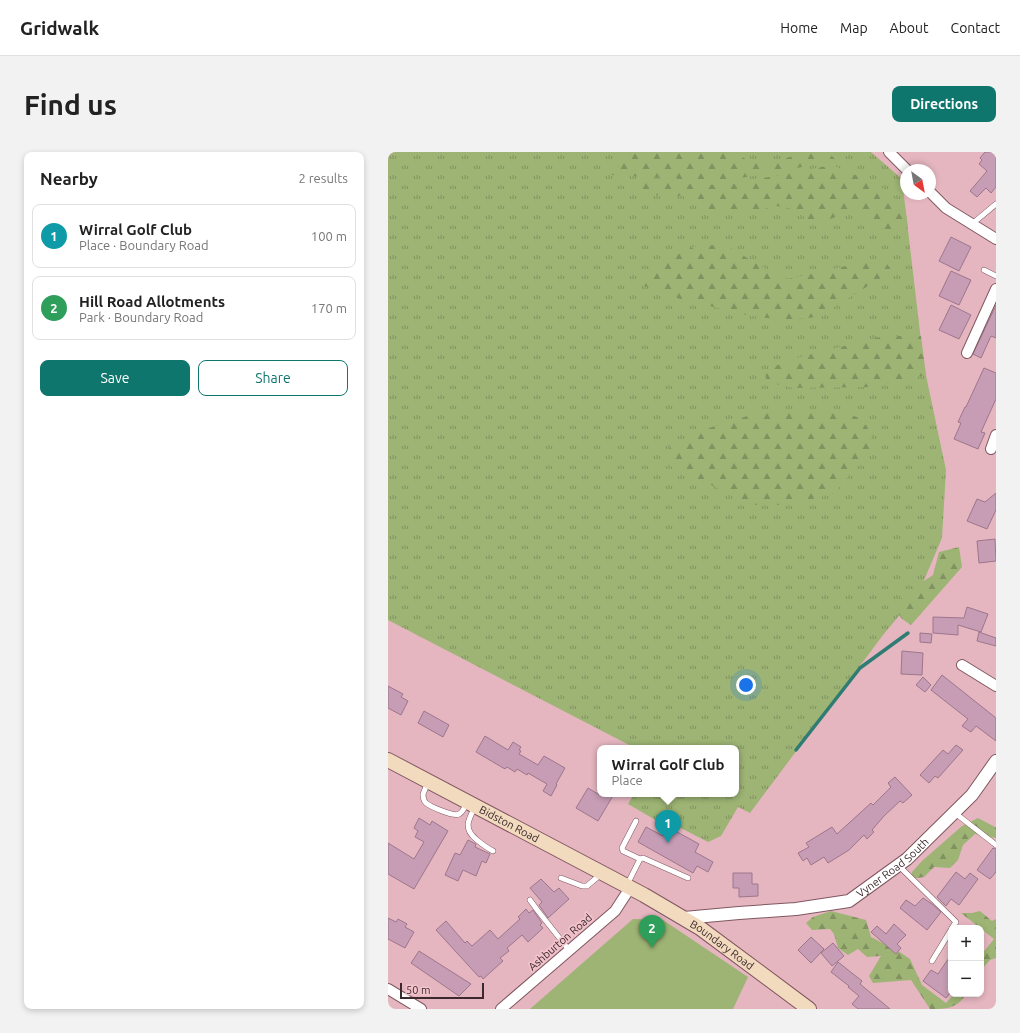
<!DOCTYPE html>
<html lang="en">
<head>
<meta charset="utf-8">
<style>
	:root { --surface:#fff; --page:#f2f2f2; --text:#222; --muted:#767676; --line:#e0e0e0; --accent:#0f766e }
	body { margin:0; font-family:Ubuntu,sans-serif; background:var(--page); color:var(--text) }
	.controls { position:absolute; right:12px; bottom:12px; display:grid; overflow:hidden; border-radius:8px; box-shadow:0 2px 6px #0003 }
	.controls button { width:36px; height:36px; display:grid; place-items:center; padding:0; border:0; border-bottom:1px solid var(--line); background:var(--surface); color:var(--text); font:20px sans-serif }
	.compass { position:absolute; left:512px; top:12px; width:36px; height:36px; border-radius:50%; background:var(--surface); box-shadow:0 2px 6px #0003; rotate:148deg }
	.scale { position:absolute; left:12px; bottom:10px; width:84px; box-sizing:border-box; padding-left:4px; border:2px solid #3b292d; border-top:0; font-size:11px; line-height:14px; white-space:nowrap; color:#3b292d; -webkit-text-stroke:3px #f3c3cc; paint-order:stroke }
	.you { position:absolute; left:358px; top:533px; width:14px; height:14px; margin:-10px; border:3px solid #fff; border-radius:50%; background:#1a73e8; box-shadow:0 0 0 6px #1a73e833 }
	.badge { display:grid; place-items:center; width:26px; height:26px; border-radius:50%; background:var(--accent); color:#fff; font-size:13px; font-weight:700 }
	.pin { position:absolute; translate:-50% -33px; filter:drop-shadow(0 1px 2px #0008) }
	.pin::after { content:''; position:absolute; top:21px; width:14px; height:12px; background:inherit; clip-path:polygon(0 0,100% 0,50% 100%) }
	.popup { position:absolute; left:209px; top:593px; width:142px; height:52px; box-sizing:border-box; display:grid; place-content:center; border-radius:8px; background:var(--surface); filter:drop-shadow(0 1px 3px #0005); font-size:13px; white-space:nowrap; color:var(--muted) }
	.popup b { font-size:15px; color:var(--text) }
	.popup::after { content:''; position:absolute; left:50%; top:100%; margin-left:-8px; border:8px solid transparent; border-top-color:var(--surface) }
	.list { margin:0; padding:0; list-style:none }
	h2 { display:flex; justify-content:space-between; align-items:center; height:52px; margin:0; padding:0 16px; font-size:17px }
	h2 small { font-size:13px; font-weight:400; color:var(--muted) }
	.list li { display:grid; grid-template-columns:26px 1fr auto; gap:12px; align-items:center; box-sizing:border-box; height:64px; margin:0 8px 8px; padding:0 8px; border:1px solid var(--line); border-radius:8px }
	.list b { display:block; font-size:15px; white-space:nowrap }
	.list p { margin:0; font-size:13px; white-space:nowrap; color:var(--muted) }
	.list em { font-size:13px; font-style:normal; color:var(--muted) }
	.actions { display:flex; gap:8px; padding:12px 16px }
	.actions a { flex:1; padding:9px 0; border:1px solid var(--accent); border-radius:8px; text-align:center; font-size:14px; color:var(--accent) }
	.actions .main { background:var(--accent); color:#fff }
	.map { position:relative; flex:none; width:608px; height:857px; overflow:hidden; border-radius:8px }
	header { display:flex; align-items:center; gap:24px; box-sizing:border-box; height:56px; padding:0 20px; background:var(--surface); border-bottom:1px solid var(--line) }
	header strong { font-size:19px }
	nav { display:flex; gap:22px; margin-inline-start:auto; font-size:14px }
	.intro { display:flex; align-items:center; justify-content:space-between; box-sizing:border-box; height:96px; padding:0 24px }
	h1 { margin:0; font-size:28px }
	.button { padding:10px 18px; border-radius:8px; background:var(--accent); color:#fff; font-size:14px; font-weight:700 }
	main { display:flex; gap:24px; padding:0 24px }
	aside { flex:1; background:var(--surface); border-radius:8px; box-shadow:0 2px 6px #0003 }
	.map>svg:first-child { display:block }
	.grass { fill:url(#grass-tufts) }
	.forest { fill:url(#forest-firs) }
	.green { fill:#9db474 }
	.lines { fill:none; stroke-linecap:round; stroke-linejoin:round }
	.stream { stroke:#2f7c73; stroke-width:3.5 }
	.building { fill:#c69db4; stroke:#9d768c }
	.service-casing { stroke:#805760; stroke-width:6 }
	.minor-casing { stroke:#805760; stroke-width:12 }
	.tertiary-casing { stroke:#805760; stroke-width:14 }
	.secondary-casing { stroke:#805760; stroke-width:16 }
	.service { stroke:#fff; stroke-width:5 }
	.minor { stroke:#fff; stroke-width:10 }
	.tertiary { stroke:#fff; stroke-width:12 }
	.secondary { stroke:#f2dabf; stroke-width:14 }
	.labels { text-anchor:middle; stroke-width:3.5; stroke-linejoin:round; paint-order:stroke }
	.street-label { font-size:11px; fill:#3b292d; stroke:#f3c3cc }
</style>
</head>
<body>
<header>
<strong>Gridwalk</strong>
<nav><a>Home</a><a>Map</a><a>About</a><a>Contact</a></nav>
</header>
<div class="intro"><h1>Find us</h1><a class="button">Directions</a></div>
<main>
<aside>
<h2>Nearby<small>2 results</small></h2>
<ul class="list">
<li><span class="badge" style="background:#0f9aa8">1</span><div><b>Wirral Golf Club</b><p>Place · Boundary Road</p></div><em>100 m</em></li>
<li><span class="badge" style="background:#2e9e5b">2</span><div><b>Hill Road Allotments</b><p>Park · Boundary Road</p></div><em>170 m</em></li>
</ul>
<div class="actions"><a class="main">Save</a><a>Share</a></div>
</aside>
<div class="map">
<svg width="608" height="857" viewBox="0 0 608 857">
	<defs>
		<pattern id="grass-tufts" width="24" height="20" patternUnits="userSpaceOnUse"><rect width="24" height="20" fill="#9db474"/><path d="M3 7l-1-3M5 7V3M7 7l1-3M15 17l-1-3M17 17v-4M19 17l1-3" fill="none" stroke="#819260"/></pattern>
		<pattern id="forest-firs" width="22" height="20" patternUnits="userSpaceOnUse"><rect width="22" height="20" fill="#9db474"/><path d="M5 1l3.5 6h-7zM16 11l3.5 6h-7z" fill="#819260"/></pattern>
	</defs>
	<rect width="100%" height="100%" fill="#e5b6c0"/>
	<path class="grass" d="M 0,0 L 483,0 L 514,27 L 536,214 L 558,318 L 554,386 L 531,440 L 495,483 L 362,661 L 350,655 L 333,684 L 320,690 L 279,669 L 276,673 L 240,652 L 246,642 L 348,642 L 348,596 L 247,596 L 0,468 Z"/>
	<g class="forest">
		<path d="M 249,0 L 343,0 L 360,8 L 387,10 L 416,0 L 440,0 L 448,8 L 394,19 L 340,28 L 314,28 L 223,23 L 236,8 Z"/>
		<path d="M 444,13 L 491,33 L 517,55 L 520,75 L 503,81 L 494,76 L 471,62 L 461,60 L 442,67 L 422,68 L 401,56 L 389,54 L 346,63 L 317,56 L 295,44 L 270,43 L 250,41 L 239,28 L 297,32 L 339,33 Z"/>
		<path d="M 336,92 L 376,116 L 400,127 L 485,108 L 497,109 L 504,119 L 430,165 L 395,168 L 358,163 L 274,142 L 253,132 L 256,119 L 305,95 Z"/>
		<path d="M 496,184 L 533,184 L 538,223 L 485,235 L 405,236 L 383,231 L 378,227 L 377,221 L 382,216 L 408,206 Z"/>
		<path d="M 439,257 L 469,265 L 479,274 L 485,292 L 447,341 L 401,353 L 367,353 L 290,318 L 281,313 L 279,303 L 283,293 L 321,276 L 375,259 Z"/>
		<path d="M 571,395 L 574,415 L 523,473 L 514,467 L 507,457 L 516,442 L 545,423 L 551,400 Z"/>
		<path d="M 590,666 L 607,675 L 608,675 L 608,686 L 587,682 L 575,693 L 570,708 L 562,716 L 546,715 L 536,725 L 523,727 L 524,720 L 534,709 L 574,674 Z"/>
		<path d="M 443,759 L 478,768 L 483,785 L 510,799 L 522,807 L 534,833 L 558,851 L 566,842 L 578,842 C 569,857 558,857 542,857 L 523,828 L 485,831 L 481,824 L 493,804 L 479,805 L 470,797 L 460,803 L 450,796 L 446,782 L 442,777 L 424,778 L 418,771 L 425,765 Z"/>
		<path d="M 592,759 L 604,769 L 608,767 L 608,806 L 602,808 L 593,818 L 593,803 L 606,787 L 573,761 L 584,761 Z"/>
	</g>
	<path class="green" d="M 245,767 L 275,768 L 360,825 L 345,857 L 142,857 Z"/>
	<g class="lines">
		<path class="stream" d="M 408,598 L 472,516 L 520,481"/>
	</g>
	<g class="building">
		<path d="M 597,0 L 608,0 L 608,35 L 603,41 L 598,36 L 589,45 L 582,39 L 599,19 L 591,12 L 594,8 L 592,6 Z"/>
		<path d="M 563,85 L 583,95 L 571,119 L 551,109 Z"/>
		<path d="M 563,119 L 583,128 L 571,153 L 551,144 Z"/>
		<path d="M 563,153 L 583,163 L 571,187 L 551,178 Z"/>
		<path d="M 608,153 L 608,186 L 603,184 L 593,206 L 585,202 Z"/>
		<path d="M 596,216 L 608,221 L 608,247 L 593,280 L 597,281 L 590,297 L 566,287 L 573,271 L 570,270 L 577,255 L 578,255 Z"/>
		<path d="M 608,341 L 608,358 L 599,377 L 579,369 L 589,347 L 597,350 Z"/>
		<path d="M 607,387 L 608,409 L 591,411 L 589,389 Z"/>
		<path d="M 579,455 L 600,462 L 593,480 L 570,473 L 570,483 L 545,481 L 545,465 L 576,466 Z"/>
		<path d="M 591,480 L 608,486 L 608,494 L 589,489 Z"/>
		<path d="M 532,481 L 544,482 L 543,491 L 532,490 Z"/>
		<path d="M 514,499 L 535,501 L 534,523 L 513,522 Z"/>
		<path d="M 554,523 L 608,566 L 608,589 L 588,574 L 583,580 L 574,574 L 580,567 L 543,538 Z"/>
		<path d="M 535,525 L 543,533 L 537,540 L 528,533 Z"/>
		<path d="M 0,534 L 15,542 L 13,545 L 20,549 L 13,563 L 0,556 Z"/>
		<path d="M 36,559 L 61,573 L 55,585 L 30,571 Z"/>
		<path d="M 97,584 L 120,598 L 125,590 L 133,595 L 131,598 L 133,599 L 131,602 L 150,613 L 156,604 L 177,616 L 168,632 L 169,633 L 163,644 L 155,639 L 159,632 L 140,621 L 139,623 L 129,617 L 127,620 L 119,615 L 117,617 L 88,600 Z"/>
		<path d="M 568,593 L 575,598 L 550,626 L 547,624 L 541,631 L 532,623 L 555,598 L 560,602 Z"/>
		<path d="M 507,625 L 524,643 L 515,651 L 512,649 L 496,664 L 484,678 L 486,680 L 479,687 L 476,683 L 461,698 L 440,711 L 436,705 L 423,713 L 419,706 L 415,709 L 410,701 L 421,695 L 418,691 L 444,675 L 449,682 L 483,651 L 485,653 L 503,635 L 500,631 Z"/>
		<path d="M 200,636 L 210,642 L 226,642 L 210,669 L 188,656 Z"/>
		<path d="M 31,666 L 42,673 L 44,669 L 60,679 L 26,737 L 0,722 L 0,691 L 26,707 L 36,690 L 27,685 L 30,679 L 26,676 Z"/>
		<path d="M 258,675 L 275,684 L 280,675 L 311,692 L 307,700 L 325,710 L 320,720 L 309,714 L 305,721 L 250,690 Z"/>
		<path d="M 80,688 L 88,692 L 87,695 L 102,702 L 98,711 L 94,709 L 88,724 L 75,718 L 70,729 L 57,723 L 67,701 L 72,703 Z"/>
		<path d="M 605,696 L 608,697 L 608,720 L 602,727 L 589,718 Z"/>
		<path d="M 568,720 L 577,727 L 582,721 L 590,727 L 571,753 L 563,747 L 558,754 L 549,745 Z"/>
		<path d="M 345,721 L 364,721 L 364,732 L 370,732 L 370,744 L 351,745 L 351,736 L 345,736 Z"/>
		<path d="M 153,727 L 166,740 L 171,736 L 181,747 L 160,766 L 151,753 L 154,750 L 142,736 Z"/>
		<path d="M 535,746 L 544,752 L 553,760 L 539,778 L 512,756 L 518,748 L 527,754 Z"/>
		<path d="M 138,757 L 141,761 L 145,758 L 154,771 L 152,773 L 155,776 L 140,790 L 134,783 L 119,796 L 121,799 L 112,806 L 115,809 L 95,827 L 93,824 L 91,825 L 48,778 L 58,769 L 77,791 L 79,789 L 84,794 L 102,778 L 110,787 L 132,767 L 130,765 Z"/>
		<path d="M 0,766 L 8,770 L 10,767 L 19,772 L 17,775 L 26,780 L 17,796 L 0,787 Z"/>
		<path d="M 506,772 L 518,783 L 509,792 L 513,796 L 508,802 L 483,780 L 489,774 L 498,782 Z"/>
		<path d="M 423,785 L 436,797 L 423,811 L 410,798 Z"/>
		<path d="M 445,791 L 456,804 L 444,814 L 433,801 Z"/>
		<path d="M 31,799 L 83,832 L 71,844 L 23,811 Z"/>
		<path d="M 563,803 L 563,840 L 558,846 L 535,829 L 543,818 L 550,822 Z"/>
		<path d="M 450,810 L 474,829 L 472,832 L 502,857 L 470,857 L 464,852 L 471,844 L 460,835 L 461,834 L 443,820 Z"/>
	</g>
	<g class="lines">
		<defs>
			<g id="service">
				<path d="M 584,72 L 608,52"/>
				<path d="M 596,118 L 608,124"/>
				<path d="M 40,630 L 35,642 C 35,645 36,649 38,651 C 43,655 66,665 71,662 C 75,660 77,654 79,651"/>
				<path d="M 87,655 C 80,668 75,677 89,688 C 94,692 99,696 105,699"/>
				<path d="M 567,661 L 608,693"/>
				<path d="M 248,669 L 234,696 L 235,699 L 252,707"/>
				<path d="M 510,713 L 568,770 L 564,776"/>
				<path d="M 173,726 L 194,734 L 199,734 L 213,722"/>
				<path d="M 239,733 L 252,707 L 255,706 L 300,726"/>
				<path d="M 142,748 L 150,759 L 181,798"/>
				<path d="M 544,809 L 563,778"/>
			</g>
			<g id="minor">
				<path d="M 501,0 L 519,18"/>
				<path d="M 542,40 L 558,56 L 608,87"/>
				<path d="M 579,201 L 608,137"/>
				<path d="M 603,297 L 608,283"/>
				<path d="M 574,513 L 608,534"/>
				<path d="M 0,837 L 33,857"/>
				<path d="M 113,857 L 227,759 L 242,736"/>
			</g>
			<g id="tertiary">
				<path id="s1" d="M 296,766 L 351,761 L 408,757 L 461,749 L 519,707 L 584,643 L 608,609"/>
			</g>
			<g id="secondary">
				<path id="s2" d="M 0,608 L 256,743 L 312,776 L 421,857"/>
			</g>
		</defs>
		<use href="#service" class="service-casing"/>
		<use href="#minor" class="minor-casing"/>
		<use href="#tertiary" class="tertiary-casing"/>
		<use href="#secondary" class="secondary-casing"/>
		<use href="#service" class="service"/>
		<use href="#minor" class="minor"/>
		<use href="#tertiary" class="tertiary"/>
		<use href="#secondary" class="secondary"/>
	</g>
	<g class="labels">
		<g class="street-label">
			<text dy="4" stroke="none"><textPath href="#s2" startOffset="137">Bidston Road</textPath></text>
			<text dy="4" stroke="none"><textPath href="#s1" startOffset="221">Vyner Road South</textPath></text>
			<text transform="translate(172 790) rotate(-41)" y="4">Ashburton Road</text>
			<text dy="4" stroke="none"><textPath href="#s2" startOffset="382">Boundary Road</textPath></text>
		</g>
	</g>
</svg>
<div class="controls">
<button>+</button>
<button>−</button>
</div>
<svg class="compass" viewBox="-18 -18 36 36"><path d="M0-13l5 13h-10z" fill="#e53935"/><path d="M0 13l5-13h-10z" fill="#767676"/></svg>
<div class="scale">50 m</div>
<div class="you"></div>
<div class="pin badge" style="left:280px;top:691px;background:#0f9aa8">1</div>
<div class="popup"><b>Wirral Golf Club</b>Place</div>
<div class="pin badge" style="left:264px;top:796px;background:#2e9e5b">2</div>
</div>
</main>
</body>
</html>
